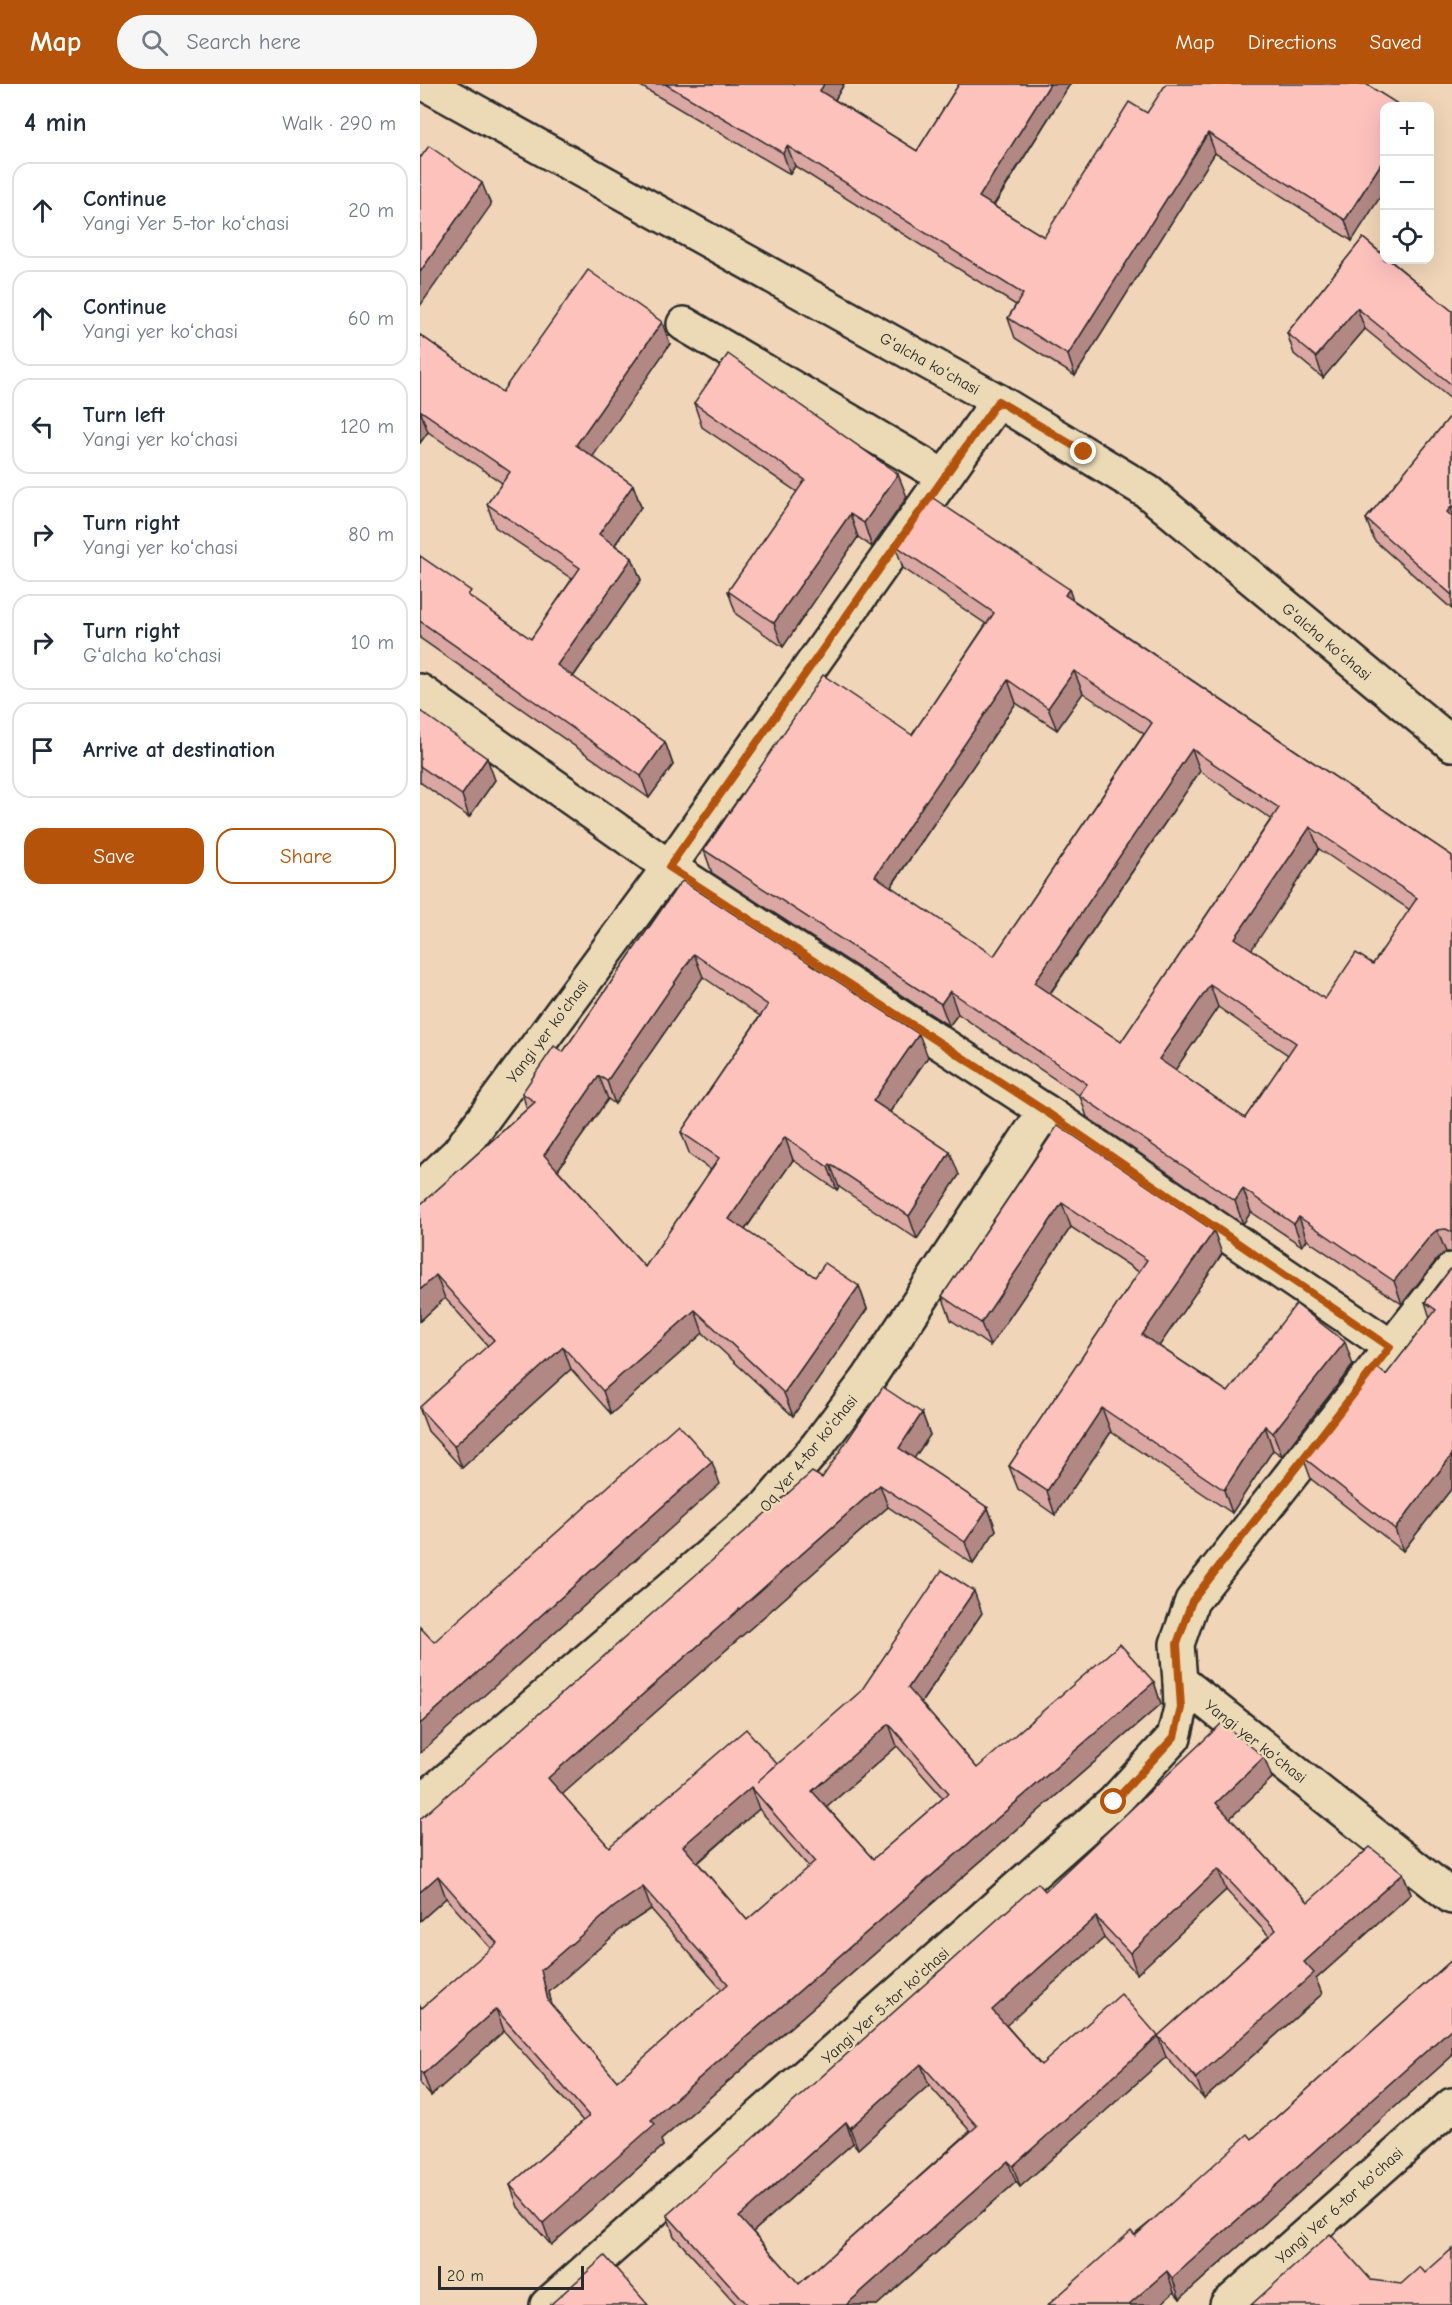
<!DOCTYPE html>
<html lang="en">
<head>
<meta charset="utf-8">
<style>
	:root { --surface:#fff; --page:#f6f6f7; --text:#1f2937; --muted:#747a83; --line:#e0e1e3; --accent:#b45309 }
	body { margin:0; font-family:"Comic Neue",sans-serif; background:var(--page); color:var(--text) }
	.controls { position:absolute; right:18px; top:18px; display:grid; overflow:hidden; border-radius:12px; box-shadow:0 6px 24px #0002 }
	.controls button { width:54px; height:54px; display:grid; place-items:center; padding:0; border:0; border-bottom:2px solid var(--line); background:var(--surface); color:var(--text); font:30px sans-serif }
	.scale { position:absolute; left:18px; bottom:15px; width:146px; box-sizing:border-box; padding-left:6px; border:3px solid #2b2b2b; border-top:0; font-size:16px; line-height:21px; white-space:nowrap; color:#2b2b2b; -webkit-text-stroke:4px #ecdab7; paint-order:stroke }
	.stop { position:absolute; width:18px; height:18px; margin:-14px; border:4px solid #b45309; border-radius:50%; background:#fff }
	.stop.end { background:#b45309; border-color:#fff; box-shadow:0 2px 6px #0008 }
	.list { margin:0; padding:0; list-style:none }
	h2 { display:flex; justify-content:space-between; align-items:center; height:78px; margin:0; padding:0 24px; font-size:26px }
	h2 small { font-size:20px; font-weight:400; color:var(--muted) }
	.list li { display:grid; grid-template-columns:39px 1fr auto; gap:18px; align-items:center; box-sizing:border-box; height:96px; margin:0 12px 12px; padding:0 12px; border:2px solid var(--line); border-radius:18px }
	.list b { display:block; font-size:22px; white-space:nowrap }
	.list p { margin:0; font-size:20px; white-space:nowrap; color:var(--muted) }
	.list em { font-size:20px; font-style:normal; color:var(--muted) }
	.actions { display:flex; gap:12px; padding:18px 24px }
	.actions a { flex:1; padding:14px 0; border:2px solid var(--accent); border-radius:18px; text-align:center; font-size:21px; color:var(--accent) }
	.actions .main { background:var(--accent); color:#fff }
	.icon { flex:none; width:33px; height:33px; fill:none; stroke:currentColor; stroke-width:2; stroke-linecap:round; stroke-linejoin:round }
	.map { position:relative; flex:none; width:1032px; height:2221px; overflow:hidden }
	header { display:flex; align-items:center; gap:36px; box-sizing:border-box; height:84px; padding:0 30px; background:var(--accent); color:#fff }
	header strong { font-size:28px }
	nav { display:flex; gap:33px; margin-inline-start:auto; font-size:21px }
	.search { width:420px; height:54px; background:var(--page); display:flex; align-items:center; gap:15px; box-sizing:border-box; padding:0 21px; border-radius:33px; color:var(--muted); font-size:22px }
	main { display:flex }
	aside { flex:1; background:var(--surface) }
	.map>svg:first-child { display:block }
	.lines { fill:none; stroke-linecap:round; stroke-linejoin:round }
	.minor-casing { stroke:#2b2b2b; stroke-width:38 }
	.minor { stroke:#ecdab7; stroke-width:33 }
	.wall { fill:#daa7a3; stroke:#2b2b2b; stroke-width:1.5; fill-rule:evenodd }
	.shaded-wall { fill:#b28884; stroke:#2b2b2b; stroke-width:1.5 }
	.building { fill:#fec2bd; stroke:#2b2b2b; stroke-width:1.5; fill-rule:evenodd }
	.route { stroke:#b45309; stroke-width:8 }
	.labels { text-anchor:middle; stroke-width:5; stroke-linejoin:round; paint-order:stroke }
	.street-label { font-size:16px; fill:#2b2b2b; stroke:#ecdab7 }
</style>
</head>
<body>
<header>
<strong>Map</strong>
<div class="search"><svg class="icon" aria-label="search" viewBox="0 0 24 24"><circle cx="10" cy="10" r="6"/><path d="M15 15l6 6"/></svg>Search here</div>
<nav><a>Map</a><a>Directions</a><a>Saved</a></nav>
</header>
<main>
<aside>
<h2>4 min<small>Walk · 290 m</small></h2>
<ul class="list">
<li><svg class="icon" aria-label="ahead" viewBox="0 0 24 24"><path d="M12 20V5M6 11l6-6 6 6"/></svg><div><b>Continue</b><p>Yangi Yer 5-tor koʻchasi</p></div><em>20 m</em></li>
<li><svg class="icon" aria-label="ahead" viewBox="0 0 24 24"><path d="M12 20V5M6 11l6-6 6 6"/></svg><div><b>Continue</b><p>Yangi yer koʻchasi</p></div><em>60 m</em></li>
<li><svg class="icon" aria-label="left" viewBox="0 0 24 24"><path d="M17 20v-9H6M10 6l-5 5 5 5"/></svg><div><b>Turn left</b><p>Yangi yer koʻchasi</p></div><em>120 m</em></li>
<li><svg class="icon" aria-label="right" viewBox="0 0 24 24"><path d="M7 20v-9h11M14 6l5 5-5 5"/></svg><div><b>Turn right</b><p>Yangi yer koʻchasi</p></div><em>80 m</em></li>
<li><svg class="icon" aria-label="right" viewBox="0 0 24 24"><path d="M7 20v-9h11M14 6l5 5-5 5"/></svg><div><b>Turn right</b><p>Gʻalcha koʻchasi</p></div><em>10 m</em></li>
<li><svg class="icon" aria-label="arrive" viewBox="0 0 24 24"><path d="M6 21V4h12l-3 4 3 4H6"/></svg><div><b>Arrive at destination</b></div></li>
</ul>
<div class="actions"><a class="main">Save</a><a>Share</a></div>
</aside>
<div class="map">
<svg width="1032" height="2221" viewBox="0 0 1032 2221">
	<rect width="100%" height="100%" fill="#f0d5b8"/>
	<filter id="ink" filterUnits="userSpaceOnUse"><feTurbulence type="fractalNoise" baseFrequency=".0167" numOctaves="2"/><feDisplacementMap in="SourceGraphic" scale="12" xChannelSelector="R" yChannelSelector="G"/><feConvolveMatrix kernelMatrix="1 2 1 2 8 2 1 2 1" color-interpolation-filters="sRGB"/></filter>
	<g filter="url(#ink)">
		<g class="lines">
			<defs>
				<g id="minor">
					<path d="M 6,0 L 578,317 L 728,408 L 1032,660"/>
					<path d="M 264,240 L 523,392"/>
					<path d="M 0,607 L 249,783 L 625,1027 L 971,1263"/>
					<path d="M 0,1105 L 38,1069 L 249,783 L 578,317"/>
					<path d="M 1032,1186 L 772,1517 L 757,1560 L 760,1597 L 1032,1813"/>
					<path d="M 0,1719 L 347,1422 L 398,1361 L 448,1295 L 625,1027"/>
					<path d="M 127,2221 L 694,1718 L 754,1653 L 761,1624 L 760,1597"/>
					<path d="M 807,2221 L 1032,2021"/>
				</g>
			</defs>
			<use href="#minor" class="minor-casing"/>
			<use href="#minor" class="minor"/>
		</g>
		<g class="wall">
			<path d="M 217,0 L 424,0 L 415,16 L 497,67 L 539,0 L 650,0 L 574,122 L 624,153 L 727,29 L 946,0 L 932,157 L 795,69 L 655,292 L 595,254 L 588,234 L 596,221 L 375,82 L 370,90 Z"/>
			<path d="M 943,154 L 1032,227 L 1032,316 L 945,245 L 903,294 L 874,270 L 867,249 Z"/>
			<path d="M 242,238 L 250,260 L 172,372 L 213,401 L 221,423 L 195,461 L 212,474 L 221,496 L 153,593 L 245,658 L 253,681 L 229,714 L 0,554 L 0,472 L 53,515 L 111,555 L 152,495 L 75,443 L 67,420 L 82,399 L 8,348 L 0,359 L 0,251 L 82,308 Z"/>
			<path d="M 274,319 L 487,413 L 452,463 L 438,453 L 363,563 L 316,530 L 308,507 L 377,408 L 282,343 Z"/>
			<path d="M 1032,330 L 1032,525 L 954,456 L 946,435 Z"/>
			<path d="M 475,461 L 649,505 L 652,515 L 1032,772 L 1032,1168 L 1026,1168 L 1018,1174 L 982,1220 L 887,1156 L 882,1162 L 831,1128 L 823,1140 L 667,1033 L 660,1012 L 538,930 L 529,942 L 292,789 L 284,766 L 492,651 L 566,540 L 483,484 ZM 663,609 L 724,650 L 574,872 L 471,803 L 596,619 L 637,646 ZM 780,687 L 851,735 L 701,958 L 630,910 ZM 899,765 L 990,826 L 953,880 L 905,915 L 831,865 ZM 798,923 L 868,971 L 825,1034 L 755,986 Z"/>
			<path d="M 0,627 L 75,696 L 49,733 L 0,698 Z"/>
			<path d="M 259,800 L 508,973 L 470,1028 L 539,1091 L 497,1155 L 419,1103 L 417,1106 L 373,1076 L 325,1146 L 395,1193 L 439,1202 L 447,1225 L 373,1332 L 283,1249 L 191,1330 L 151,1285 L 42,1384 L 8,1347 L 0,1326 L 0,1323 L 68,1262 L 25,1214 L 0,1237 L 0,1121 L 107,1025 L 102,1009 L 143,968 ZM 283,893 L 340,932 L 261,1048 L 270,1071 L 291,1086 L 225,1183 L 138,1086 L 188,1015 L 195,1020 Z"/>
			<path d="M 638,1041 L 802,1170 L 739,1262 L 808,1308 L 933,1281 L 862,1372 L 853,1366 L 812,1429 L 691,1348 L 635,1431 L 598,1405 L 589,1382 L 719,1188 L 651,1143 L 570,1262 L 531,1236 L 522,1212 Z"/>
			<path d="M 1032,1183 L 1032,1404 L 983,1467 L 891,1395 L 883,1373 L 966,1291 L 1010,1234 L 1005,1218 Z"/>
			<path d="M 502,1329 L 510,1351 L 494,1374 L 568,1424 L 576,1446 L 553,1480 L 468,1423 L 142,1710 L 189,1763 L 357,1680 L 562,1529 L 501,1619 L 557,1684 L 734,1598 L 741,1620 L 241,2056 L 243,2062 L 131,2161 L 98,2123 L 90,2101 L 163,2037 L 84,1947 L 11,2012 L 0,2000 L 0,1922 L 2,1924 L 71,1865 L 26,1814 L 0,1837 L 0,1735 L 402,1394 ZM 477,1662 L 523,1714 L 453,1775 L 407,1723 ZM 339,1725 L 389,1783 L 327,1836 L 278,1779 ZM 231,1825 L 302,1906 L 197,1997 L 132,1922 L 129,1908 L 202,1844 Z"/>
			<path d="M 852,1694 L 810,1734 L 888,1818 L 983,1789 L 991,1810 L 896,1895 L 902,1910 L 784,2015 L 746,1973 L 600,2103 L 596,2098 L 457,2221 L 317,2221 L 254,2152 L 247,2131 L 625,1807 ZM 806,1806 L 849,1852 L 738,1952 L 621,1981 L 586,1941 L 684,1854 L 717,1890 ZM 509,2001 L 550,2047 L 379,2200 L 333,2148 L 433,2059 L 438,2065 Z"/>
			<path d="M 1032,1876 L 1032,1972 L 760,2215 L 754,2208 L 740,2221 L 628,2221 L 832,2055 Z"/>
		</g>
		<g class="shaded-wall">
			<path d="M 404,0 L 424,0 L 408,27 L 400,7 Z"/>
			<path d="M 630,0 L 650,0 L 566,133 L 559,113 Z"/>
			<path d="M 788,49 L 795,69 L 655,292 L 648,271 Z"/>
			<path d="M 367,62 L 375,82 L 370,90 L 363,69 Z"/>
			<path d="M 964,75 L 964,107 L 932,157 L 925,136 Z"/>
			<path d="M 62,99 L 71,121 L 0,222 L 0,188 Z"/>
			<path d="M 937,224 L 945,245 L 903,294 L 896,273 Z"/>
			<path d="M 242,238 L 250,260 L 165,384 L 156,361 Z"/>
			<path d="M 0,326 L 8,348 L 0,359 Z"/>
			<path d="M 478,390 L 487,413 L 452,463 L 444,439 Z"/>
			<path d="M 213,401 L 221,423 L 187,472 L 179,450 Z"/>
			<path d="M 1032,422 L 1032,443 L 1027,428 Z"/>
			<path d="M 430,430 L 438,453 L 363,563 L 354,539 Z"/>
			<path d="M 212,474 L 221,496 L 145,604 L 137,581 Z"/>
			<path d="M 649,505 L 657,528 L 645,511 Z"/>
			<path d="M 654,587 L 663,609 L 637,646 L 628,624 Z"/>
			<path d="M 588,596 L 596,619 L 463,814 L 455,792 Z"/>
			<path d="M 245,658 L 253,681 L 229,714 L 221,692 Z"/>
			<path d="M 772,665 L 780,687 L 622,921 L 614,899 Z"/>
			<path d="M 67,674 L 75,696 L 49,733 L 42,711 Z"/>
			<path d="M 890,743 L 899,765 L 824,877 L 815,854 Z"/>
			<path d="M 274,870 L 283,893 L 195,1020 L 187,997 Z"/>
			<path d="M 790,901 L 798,923 L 747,998 L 739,975 Z"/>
			<path d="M 530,907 L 538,930 L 529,942 L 521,920 Z"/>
			<path d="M 499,950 L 508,973 L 462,1039 L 453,1017 Z"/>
			<path d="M 179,992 L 188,1015 L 132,1094 L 124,1071 Z"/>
			<path d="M 365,1053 L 373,1076 L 317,1157 L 309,1135 Z"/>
			<path d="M 530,1068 L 539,1091 L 497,1155 L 489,1132 Z"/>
			<path d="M 410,1080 L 419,1103 L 417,1106 L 408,1083 Z"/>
			<path d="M 823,1105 L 831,1128 L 823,1140 L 815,1117 Z"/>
			<path d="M 642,1119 L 651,1143 L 570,1262 L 561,1239 Z"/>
			<path d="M 879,1133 L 887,1156 L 882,1162 L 874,1140 Z"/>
			<path d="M 1017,1146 L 1026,1168 L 1018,1174 L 982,1220 L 974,1197 L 1010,1152 Z"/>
			<path d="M 794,1147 L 802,1170 L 731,1274 L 722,1251 Z"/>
			<path d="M 16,1191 L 25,1214 L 0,1237 L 0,1206 Z"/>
			<path d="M 439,1202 L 447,1225 L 373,1332 L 364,1309 Z"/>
			<path d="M 275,1226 L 283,1249 L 191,1330 L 183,1307 Z"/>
			<path d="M 925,1258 L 933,1281 L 862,1372 L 853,1349 Z"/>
			<path d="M 143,1263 L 151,1285 L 42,1384 L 34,1362 Z"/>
			<path d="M 682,1324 L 691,1348 L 635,1431 L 627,1407 Z"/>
			<path d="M 502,1329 L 510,1351 L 487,1385 L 479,1364 Z"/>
			<path d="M 845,1342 L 853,1366 L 812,1429 L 804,1406 Z"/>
			<path d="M 1032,1371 L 1032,1404 L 983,1467 L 975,1445 Z"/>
			<path d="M 292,1378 L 300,1400 L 0,1669 L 0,1640 Z"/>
			<path d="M 460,1401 L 468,1423 L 136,1716 L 128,1694 Z"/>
			<path d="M 568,1424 L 576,1446 L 553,1480 L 545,1458 Z"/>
			<path d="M 554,1507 L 562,1529 L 496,1626 L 488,1604 Z"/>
			<path d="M 734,1598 L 741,1620 L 241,2056 L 243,2062 L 131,2161 L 123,2139 L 231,2036 Z"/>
			<path d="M 469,1640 L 477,1662 L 400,1729 L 392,1707 Z"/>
			<path d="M 844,1673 L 852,1694 L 804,1740 L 796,1719 Z"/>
			<path d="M 331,1703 L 339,1725 L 271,1784 L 263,1762 Z"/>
			<path d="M 798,1785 L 806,1806 L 717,1890 L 710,1869 Z"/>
			<path d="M 983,1789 L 991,1810 L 896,1895 L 902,1910 L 784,2015 L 776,1994 L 884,1878 Z"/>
			<path d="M 18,1792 L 26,1814 L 0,1837 L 0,1808 Z"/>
			<path d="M 223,1803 L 231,1825 L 202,1844 L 129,1908 L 136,1939 L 128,1917 L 121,1886 L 194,1823 Z"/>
			<path d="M 676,1833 L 684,1854 L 580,1947 L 572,1926 Z"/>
			<path d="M 76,1925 L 84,1947 L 11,2012 L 3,1990 Z"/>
			<path d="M 1032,1944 L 1032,1972 L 760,2215 L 752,2194 Z"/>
			<path d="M 738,1952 L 746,1973 L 600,2103 L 593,2082 Z"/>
			<path d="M 501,1980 L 509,2001 L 438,2065 L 430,2044 Z"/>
			<path d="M 426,2038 L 433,2059 L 326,2154 L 319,2133 Z"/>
			<path d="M 588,2077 L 596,2098 L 457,2221 L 426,2221 Z"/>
			<path d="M 747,2187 L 754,2208 L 740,2221 L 708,2221 Z"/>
		</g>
		<g class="building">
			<path d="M 245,0 L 404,0 L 400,7 L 497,67 L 539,0 L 630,0 L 559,113 L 624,153 L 709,18 L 727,29 L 746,0 L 946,0 L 981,22 L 964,22 L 964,75 L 925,136 L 788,49 L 648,271 L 588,234 L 603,210 L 367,62 L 363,69 Z"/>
			<path d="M 9,62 L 62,99 L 0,188 L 0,72 L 1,73 Z"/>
			<path d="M 943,154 L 964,172 L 964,176 L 969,176 L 1032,227 L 1032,301 L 937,224 L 896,273 L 867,249 Z"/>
			<path d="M 168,186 L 242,238 L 156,361 L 213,401 L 179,450 L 212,474 L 137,581 L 245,658 L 221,692 L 0,537 L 0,472 L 51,507 L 48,511 L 111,555 L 160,484 L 67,420 L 90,388 L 0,326 L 0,251 L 82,308 Z"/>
			<path d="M 308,270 L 478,390 L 444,439 L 430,430 L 354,539 L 308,507 L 385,396 L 274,319 Z"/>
			<path d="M 1032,330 L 1032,422 L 1027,428 L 1032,433 L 1032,511 L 946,435 Z"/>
			<path d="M 510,412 L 649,505 L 645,511 L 1032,772 L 1032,1148 L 1026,1145 L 1017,1146 L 1010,1152 L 974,1197 L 879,1133 L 874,1140 L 823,1105 L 815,1117 L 659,1011 L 667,1000 L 530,907 L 521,920 L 284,766 L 403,591 L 492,651 L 574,529 L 475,461 ZM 654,587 L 732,639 L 574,872 L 455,792 L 588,596 L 628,624 ZM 772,665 L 859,724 L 701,958 L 614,899 ZM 890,743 L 997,814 L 953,880 L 936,869 L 905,915 L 815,854 ZM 790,901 L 876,959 L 825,1034 L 739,975 Z"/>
			<path d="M 0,627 L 67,674 L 42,711 L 0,682 Z"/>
			<path d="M 263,797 L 499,950 L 453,1017 L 530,1068 L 489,1132 L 410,1080 L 408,1083 L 365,1053 L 309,1135 L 395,1193 L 405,1179 L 439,1202 L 364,1309 L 275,1226 L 183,1307 L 143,1263 L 34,1362 L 0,1325 L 0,1323 L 74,1256 L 16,1191 L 0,1206 L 0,1121 L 115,1018 L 102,1009 L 134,962 L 143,968 L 259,800 ZM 274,870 L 348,921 L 261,1048 L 299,1074 L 225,1183 L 124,1071 L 179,992 L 187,997 Z"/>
			<path d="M 638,1041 L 794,1147 L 722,1251 L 808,1308 L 876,1220 L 925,1258 L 853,1349 L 845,1342 L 804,1406 L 682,1324 L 627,1407 L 589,1382 L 727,1176 L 642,1119 L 561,1239 L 522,1212 Z"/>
			<path d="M 1032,1183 L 1032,1371 L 975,1445 L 883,1373 L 955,1282 L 966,1291 L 1016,1226 L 1005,1218 Z"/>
			<path d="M 463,1303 L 502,1329 L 479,1364 L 568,1424 L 545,1458 L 460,1401 L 128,1694 L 189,1763 L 326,1645 L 357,1680 L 337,1698 L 441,1607 L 522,1486 L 554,1507 L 488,1604 L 557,1684 L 700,1560 L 734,1598 L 231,2036 L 235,2040 L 123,2139 L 90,2101 L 169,2032 L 76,1925 L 3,1990 L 0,1987 L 0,1922 L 2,1924 L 77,1859 L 18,1792 L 0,1808 L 0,1735 L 392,1388 L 402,1394 ZM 469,1640 L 529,1709 L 453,1775 L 392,1707 ZM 331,1703 L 395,1777 L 327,1836 L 263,1762 ZM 223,1803 L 308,1900 L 197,1997 L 128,1917 L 121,1886 L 194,1823 Z"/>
			<path d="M 258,1340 L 292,1378 L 0,1640 L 0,1543 L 14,1558 Z"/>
			<path d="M 802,1639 L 844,1673 L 796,1719 L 888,1818 L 950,1763 L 983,1789 L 884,1878 L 894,1889 L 776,1994 L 738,1952 L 593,2082 L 588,2077 L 426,2221 L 328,2221 L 247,2131 L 618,1799 L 625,1807 ZM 798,1785 L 856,1846 L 738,1952 L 701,1910 L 621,1981 L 572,1926 L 676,1833 L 710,1869 ZM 501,1980 L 557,2042 L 379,2200 L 319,2133 L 426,2038 L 430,2044 Z"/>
			<path d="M 1032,1876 L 1032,1944 L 752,2194 L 747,2187 L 708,2221 L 628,2221 L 711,2147 L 715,2152 L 828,2050 L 832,2055 Z"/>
			<path d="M 910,2150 L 951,2196 L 981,2200 L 1000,2183 L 1005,2189 L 1032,2165 L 1032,2221 L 831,2221 Z"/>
			<path d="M 185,2172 L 228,2221 L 130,2221 Z"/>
		</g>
	</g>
	<g class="lines" filter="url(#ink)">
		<path class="route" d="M 664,368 L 578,317 L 249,783 L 625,1027 L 970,1263 L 772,1517 L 757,1560 L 761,1624 L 754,1653 L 694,1718"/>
	</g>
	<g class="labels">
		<g class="street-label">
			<text transform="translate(510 279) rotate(29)" y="6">Gʻalcha koʻchasi</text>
			<text transform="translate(907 557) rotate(40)" y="6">Gʻalcha koʻchasi</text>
			<text transform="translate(127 947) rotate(-53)" y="6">Yangi yer koʻchasi</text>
			<text transform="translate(388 1369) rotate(-51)" y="6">Oq Yer 4-tor koʻchasi</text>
			<text transform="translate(836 1657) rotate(38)" y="6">Yangi yer koʻchasi</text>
			<text transform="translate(465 1921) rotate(-42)" y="6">Yangi Yer 5-tor koʻchasi</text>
			<text transform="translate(919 2121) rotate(-42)" y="6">Yangi Yer 6-tor koʻchasi</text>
		</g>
	</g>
</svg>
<div class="controls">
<button>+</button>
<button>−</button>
<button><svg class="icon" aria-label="locate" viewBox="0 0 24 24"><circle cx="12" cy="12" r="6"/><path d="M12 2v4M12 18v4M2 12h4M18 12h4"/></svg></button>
</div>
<div class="scale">20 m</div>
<div class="stop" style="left:694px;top:1718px"></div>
<div class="stop end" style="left:664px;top:368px"></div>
</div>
</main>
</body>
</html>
